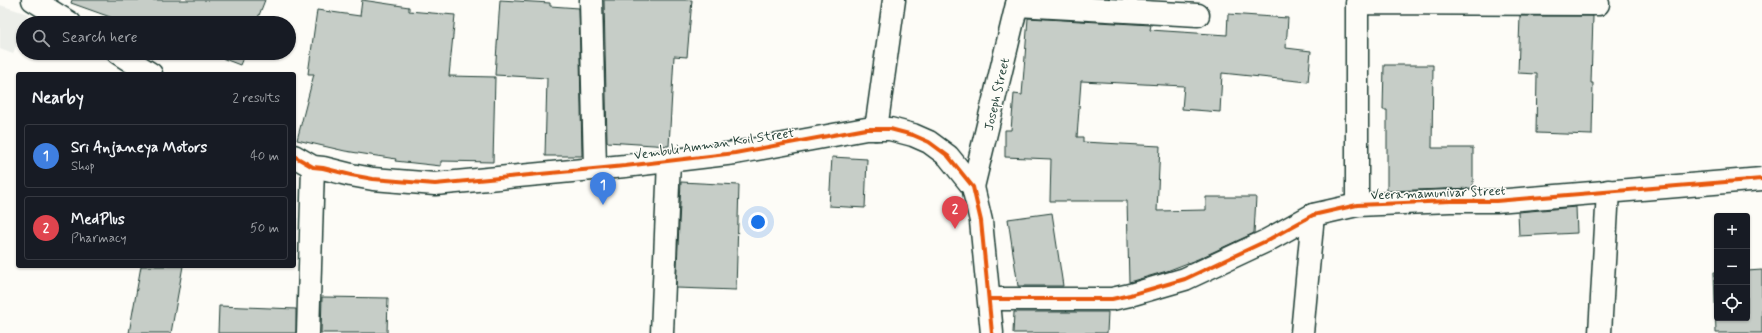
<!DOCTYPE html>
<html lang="en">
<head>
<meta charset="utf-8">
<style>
	:root { --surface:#171b24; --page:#242831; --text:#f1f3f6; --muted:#9ea1a6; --line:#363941; --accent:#ea580c }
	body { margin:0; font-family:Mynerve,sans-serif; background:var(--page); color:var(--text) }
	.controls { position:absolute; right:12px; bottom:12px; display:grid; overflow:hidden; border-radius:4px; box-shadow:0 1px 3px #0004 }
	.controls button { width:36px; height:36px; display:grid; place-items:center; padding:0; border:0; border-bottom:1px solid var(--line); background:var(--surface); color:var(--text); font:20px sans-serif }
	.you { position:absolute; left:758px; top:222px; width:14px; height:14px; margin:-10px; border:3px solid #fff; border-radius:50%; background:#1a73e8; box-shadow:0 0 0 6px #1a73e833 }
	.badge { display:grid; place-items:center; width:26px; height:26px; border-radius:50%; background:var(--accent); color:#fff; font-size:13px; font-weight:700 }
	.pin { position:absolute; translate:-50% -33px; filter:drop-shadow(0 1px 2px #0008) }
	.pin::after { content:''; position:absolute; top:21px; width:14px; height:12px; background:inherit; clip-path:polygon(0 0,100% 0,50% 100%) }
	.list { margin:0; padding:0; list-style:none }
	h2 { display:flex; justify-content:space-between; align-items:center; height:52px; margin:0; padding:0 16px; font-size:17px }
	h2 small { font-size:13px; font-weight:400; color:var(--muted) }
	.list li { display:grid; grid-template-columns:26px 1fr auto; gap:12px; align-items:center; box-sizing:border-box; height:64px; margin:0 8px 8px; padding:0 8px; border:1px solid var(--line); border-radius:4px }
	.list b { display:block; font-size:15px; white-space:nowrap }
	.list p { margin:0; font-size:13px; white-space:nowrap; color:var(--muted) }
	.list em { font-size:13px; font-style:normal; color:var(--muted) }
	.icon { flex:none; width:22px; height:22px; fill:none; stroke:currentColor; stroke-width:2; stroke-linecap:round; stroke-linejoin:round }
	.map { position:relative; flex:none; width:1762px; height:333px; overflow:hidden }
	.search { position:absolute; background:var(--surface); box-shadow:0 1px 3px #0004; left:16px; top:16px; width:280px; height:44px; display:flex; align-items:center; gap:10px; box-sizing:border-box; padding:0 14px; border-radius:22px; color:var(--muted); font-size:15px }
	.panel { position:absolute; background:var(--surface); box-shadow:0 1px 3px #0004; left:16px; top:72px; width:280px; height:196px; border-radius:4px }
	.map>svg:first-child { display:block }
	.built { fill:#eceee9 }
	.building { fill:#c6cdc7; stroke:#1f3d34 }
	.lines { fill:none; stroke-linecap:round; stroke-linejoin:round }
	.minor-casing { stroke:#1f3d34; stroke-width:25 }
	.minor { stroke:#fdfcf7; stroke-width:22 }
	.cycleway-casing { stroke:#fdfcf7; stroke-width:6 }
	.cycleway { stroke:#e8590c; stroke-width:4 }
	.labels { text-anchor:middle; stroke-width:3; stroke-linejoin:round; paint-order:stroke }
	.street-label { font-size:13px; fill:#1f3d34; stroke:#fdfcf7 }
</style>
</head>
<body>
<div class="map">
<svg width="1762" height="333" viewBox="0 0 1762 333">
	<rect width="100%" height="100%" fill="#fdfcf7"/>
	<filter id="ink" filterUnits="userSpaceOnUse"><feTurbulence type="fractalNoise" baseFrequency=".025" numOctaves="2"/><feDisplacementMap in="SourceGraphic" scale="8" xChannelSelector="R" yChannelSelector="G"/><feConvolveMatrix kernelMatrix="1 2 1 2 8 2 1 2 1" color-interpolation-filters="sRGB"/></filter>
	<g filter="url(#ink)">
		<path class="built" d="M 0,5 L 28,14 L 13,54 L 0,49 Z"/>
		<g class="building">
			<path d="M 72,0 L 265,0 L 256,23 L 127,23 L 71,3 Z"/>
			<path d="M 362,0 L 409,7 L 409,11 L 455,15 L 449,76 L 495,77 L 493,162 L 441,161 L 441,166 L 395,161 L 396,159 L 345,151 L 297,140 L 314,74 L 308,74 L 317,10 L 360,16 Z"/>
			<path d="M 500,0 L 550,3 L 550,6 L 579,8 L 582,156 L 545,156 L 547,78 L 495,75 Z"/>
			<path d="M 604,0 L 692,0 L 687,57 L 674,56 L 669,146 L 607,142 Z"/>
			<path d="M 1228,14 L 1288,18 L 1286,48 L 1311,51 L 1308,82 L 1222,73 L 1220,112 L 1182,109 L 1184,86 L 1081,81 L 1077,137 L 1083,137 L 1083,142 L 1160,146 L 1157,211 L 1206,210 L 1206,197 L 1256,197 L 1254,233 L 1198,259 L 1167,271 L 1129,282 L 1127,201 L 1050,201 L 1051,159 L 1005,157 L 1005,130 L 1011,130 L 1014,94 L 1022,95 L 1028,18 L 1151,25 L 1150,30 L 1227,35 Z"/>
			<path d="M 1520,16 L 1593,16 L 1591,83 L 1593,83 L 1592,135 L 1536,133 L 1537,74 L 1518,73 Z"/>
			<path d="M 209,53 L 245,53 L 240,65 Z"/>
			<path d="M 1384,65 L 1433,65 L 1432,148 L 1473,148 L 1473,188 L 1387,191 L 1387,110 L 1383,110 Z"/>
			<path d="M 832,157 L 867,159 L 865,208 L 829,206 Z"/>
			<path d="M 681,182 L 739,185 L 736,290 L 676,288 Z"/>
			<path d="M 1576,207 L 1577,233 L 1519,236 L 1518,212 Z"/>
			<path d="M 1052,213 L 1063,286 L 1018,286 L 1008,219 Z"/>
			<path d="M 141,266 L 183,266 L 171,333 L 129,333 Z"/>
			<path d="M 1762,270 L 1762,333 L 1716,333 L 1714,272 L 1717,272 L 1717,318 L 1747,318 L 1747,271 Z"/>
			<path d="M 322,297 L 388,298 L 387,333 L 321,333 Z"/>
			<path d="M 219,306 L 296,309 L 296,333 L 218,333 Z"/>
			<path d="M 1014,312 L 1108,312 L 1107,333 L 1013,333 Z"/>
		</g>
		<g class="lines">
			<defs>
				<g id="minor">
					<path d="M 33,0 L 70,23"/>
					<path d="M 591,0 L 595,168"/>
					<path d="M 1017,5 L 1198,15"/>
					<path d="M 118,53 L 151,74"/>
					<path d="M 876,129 L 894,0"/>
					<path d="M 294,156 L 313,167 L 323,168 L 351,175 L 373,179 L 435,184 L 625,166 L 735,153 L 866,129 L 890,129 L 913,135 L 929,142 L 948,156 L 973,187 L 981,221 L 992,333"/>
					<path d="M 973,187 L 1018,0"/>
					<path d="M 1357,205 L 1357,3 L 1598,4"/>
					<path d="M 990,299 L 1112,299 L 1130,295 L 1185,279 L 1266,241 L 1313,215 L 1357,205 L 1450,201 L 1496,201 L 1762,179"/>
					<path d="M 308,333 L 313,167"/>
					<path d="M 662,333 L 669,160"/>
					<path d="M 1302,333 L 1313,215"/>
					<path d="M 1600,333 L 1608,191"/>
				</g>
			</defs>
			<use href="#minor" class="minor-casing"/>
			<use href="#minor" class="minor"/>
			<defs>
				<g id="cycleway">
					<path d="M 294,156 L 313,167 L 323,168 L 351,175 L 373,179 L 435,184 L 625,166 L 735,153 L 866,129 L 890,129 L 913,135 L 929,142 L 948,156 L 973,187 L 981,221 L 992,333"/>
					<path d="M 990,299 L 1112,299 L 1130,295 L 1185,279 L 1266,241 L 1313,215 L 1357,205 L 1450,201 L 1496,201 L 1762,179"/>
				</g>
			</defs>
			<use href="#cycleway" class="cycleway-casing"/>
			<use href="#cycleway" class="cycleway"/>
		</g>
	</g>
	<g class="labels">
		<g class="street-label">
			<text transform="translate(996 94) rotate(-77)" y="5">Joseph Street</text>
			<text transform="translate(714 143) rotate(-8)" y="5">Vembuli Amman Koil Street</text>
			<text transform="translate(1438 192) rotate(-2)" y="5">Veeramamunivar Street</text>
		</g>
	</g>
</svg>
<div class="controls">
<button>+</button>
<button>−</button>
<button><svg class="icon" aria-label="locate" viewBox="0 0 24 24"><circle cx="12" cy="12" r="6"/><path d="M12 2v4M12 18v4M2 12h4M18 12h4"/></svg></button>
</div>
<div class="you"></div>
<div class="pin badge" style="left:603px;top:205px;background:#3f7fe0">1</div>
<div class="pin badge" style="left:955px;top:229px;background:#e0444e">2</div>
<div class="search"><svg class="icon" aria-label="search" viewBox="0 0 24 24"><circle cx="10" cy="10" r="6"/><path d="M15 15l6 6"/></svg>Search here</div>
<section class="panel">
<h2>Nearby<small>2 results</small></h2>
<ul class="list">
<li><span class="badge" style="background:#3f7fe0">1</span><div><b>Sri Anjaneya Motors</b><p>Shop</p></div><em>40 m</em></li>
<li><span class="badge" style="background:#e0444e">2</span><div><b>MedPlus</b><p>Pharmacy</p></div><em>50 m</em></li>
</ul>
</section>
</div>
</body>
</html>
